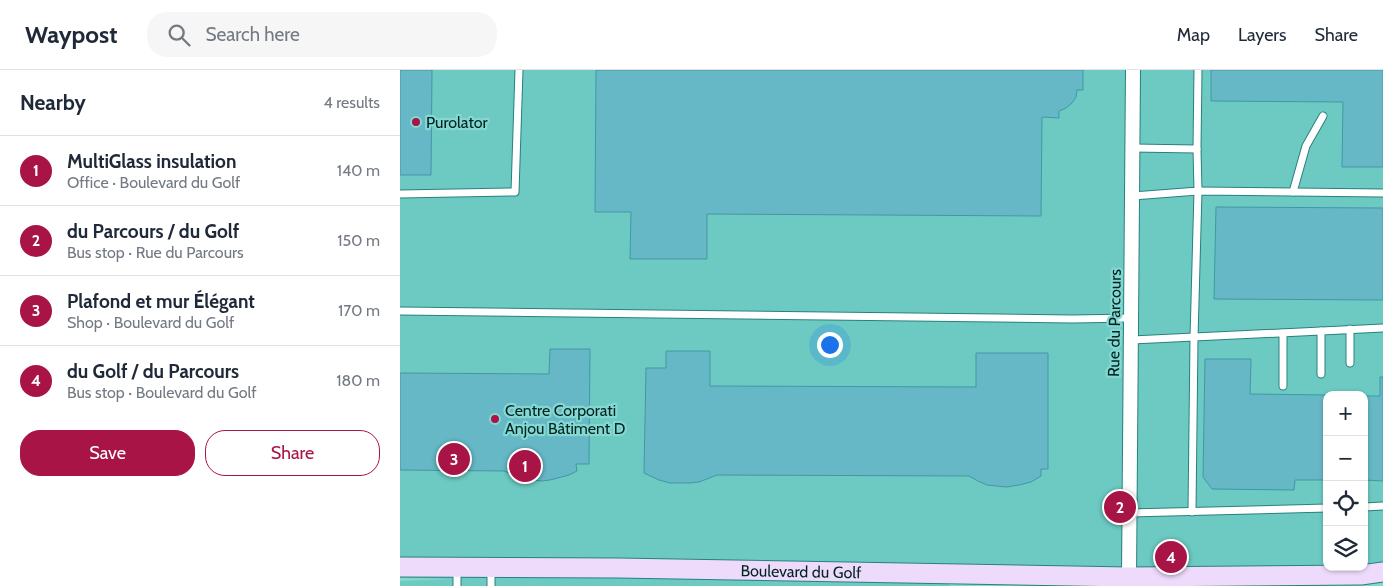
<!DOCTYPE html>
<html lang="en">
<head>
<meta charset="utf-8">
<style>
	:root { --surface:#fff; --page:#f6f6f7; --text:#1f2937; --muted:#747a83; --line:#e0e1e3; --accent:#a91447 }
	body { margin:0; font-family:Cabin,sans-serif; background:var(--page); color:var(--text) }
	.controls { position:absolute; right:15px; bottom:15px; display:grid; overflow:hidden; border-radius:10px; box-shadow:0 1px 4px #0004 }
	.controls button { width:45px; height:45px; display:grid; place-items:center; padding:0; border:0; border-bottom:1px solid var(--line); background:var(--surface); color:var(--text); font:25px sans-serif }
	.you { position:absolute; left:429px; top:274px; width:18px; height:18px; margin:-12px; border:4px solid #fff; border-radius:50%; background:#1a73e8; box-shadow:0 0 0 8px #1a73e833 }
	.badge { display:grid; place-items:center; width:32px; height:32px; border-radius:50%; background:var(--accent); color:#fff; font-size:16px; font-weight:700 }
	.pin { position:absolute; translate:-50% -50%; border:2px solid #fff; box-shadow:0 1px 5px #0006 }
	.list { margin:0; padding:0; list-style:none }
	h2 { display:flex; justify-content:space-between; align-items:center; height:65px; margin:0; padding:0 20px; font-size:21px }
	h2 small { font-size:16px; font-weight:400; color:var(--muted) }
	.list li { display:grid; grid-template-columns:32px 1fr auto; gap:15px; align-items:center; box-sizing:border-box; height:70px; padding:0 20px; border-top:1px solid var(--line) }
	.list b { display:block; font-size:19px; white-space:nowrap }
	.list p { margin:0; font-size:16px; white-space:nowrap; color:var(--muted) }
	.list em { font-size:16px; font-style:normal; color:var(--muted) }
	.actions { display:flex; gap:10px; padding:15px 20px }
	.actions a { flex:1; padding:11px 0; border:1px solid var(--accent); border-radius:20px; text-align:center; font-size:18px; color:var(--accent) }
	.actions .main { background:var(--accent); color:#fff }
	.icon { flex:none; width:28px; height:28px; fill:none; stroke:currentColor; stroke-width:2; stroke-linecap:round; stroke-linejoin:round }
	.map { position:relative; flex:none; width:983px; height:516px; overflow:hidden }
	header { display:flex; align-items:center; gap:30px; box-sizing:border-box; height:70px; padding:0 25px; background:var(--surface); border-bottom:1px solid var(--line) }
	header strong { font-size:24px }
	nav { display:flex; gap:28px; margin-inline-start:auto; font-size:18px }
	.search { width:350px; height:45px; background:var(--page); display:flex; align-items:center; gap:12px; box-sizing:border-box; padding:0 18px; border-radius:20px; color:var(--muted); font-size:19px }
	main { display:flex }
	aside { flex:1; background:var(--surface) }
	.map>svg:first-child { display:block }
	.built { fill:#6ccac3; fill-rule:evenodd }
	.building { fill:#66b8c6; stroke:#4397a4 }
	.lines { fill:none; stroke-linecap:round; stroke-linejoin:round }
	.lane-casing { stroke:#29817c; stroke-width:9 }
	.street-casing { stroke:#29817c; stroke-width:16 }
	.secondary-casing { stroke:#29817c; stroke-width:21 }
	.lane { stroke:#fff; stroke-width:7 }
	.street { stroke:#fff; stroke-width:14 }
	.secondary { stroke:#eedbfc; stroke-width:19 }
	.poi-dot { fill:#a91447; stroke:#84d8d1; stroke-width:2 }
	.labels { text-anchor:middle; stroke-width:4.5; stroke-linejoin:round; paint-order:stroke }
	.poi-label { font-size:16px; fill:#002422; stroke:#84d8d1; text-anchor:start }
	.street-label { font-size:16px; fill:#002422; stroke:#84d8d1 }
</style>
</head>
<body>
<header>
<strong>Waypost</strong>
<div class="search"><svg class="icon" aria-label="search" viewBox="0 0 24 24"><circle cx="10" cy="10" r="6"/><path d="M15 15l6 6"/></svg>Search here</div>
<nav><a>Map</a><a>Layers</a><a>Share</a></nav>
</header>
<main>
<aside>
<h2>Nearby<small>4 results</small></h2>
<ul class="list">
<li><span class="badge">1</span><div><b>MultiGlass insulation</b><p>Office · Boulevard du Golf</p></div><em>140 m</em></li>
<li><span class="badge">2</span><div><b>du Parcours / du Golf</b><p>Bus stop · Rue du Parcours</p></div><em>150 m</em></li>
<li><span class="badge">3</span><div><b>Plafond et mur Élégant</b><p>Shop · Boulevard du Golf</p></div><em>170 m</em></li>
<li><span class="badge">4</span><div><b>du Golf / du Parcours</b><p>Bus stop · Boulevard du Golf</p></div><em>180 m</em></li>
</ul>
<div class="actions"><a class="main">Save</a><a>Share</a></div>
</aside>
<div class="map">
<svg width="983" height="516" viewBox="0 0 983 516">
	<rect width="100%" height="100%" fill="#84d8d1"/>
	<path class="built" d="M 0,0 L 983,0 L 983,513 L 966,515 L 550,510 L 549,516 L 0,516 L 0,511 L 54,509 L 0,508 ZM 927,325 L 964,325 L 964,497 L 927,497 Z"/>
	<g class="building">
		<path d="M 0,0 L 32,0 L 31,105 L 0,105 Z"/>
		<path d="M 196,0 L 683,0 L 683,20 L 677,20 L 676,27 L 672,33 L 666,38 L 659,41 L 659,48 L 642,47 L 641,146 L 307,144 L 307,189 L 230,189 L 231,142 L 195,142 Z"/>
		<path d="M 811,0 L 983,0 L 983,97 L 942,97 L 943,32 L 811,31 Z"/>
		<path d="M 816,137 L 983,138 L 983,230 L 814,229 Z"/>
		<path d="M 150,279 L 190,279 L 189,394 L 176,394 L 177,401 L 169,405 L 150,410 L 141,411 L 122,408 L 104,401 L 0,400 L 0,303 L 149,304 Z"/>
		<path d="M 266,281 L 310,281 L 310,316 L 576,317 L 576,283 L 648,283 L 648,399 L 641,399 L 641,406 L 631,412 L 619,415 L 606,417 L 587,415 L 578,411 L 569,406 L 317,405 L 299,412 L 290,413 L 270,413 L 259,410 L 244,403 L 246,298 L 266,298 Z"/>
		<path d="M 805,289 L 851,289 L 850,324 L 927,325 L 927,410 L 895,410 L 894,420 L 812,419 L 803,407 Z"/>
		<path d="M 980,307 L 983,307 L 983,411 L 964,410 L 964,326 L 980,326 Z"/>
	</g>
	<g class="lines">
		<defs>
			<g id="lane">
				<path d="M 733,78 L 797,79"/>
				<path d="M 893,122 L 906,76 L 923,46"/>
				<path d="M 0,124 L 115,122 L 119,0"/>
				<path d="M 733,126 L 798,121 L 797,79 L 798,0"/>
				<path d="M 0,241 L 672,249 L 732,248"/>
				<path d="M 883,263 L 883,316"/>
				<path d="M 732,270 L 983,258"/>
				<path d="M 950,293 L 950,259"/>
				<path d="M 921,304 L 921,261"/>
				<path d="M 964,437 L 983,436"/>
				<path d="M 792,442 L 794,268 L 798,121 L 983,123"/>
				<path d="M 729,443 L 927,438"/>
				<path d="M 57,497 L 57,516"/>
				<path d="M 91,516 L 91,497"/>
			</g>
			<path id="street" d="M 729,507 L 733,0"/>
			<g id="secondary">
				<path id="s1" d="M 0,497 L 218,498 L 729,507 L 961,505 L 983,502"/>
			</g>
		</defs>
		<use href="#lane" class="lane-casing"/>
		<use href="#street" class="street-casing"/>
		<use href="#secondary" class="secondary-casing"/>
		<use href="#lane" class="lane"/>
		<use href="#street" class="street"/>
		<use href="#secondary" class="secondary"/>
	</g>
	<g class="poi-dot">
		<circle cx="16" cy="52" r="5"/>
		<circle cx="95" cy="349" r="5"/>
	</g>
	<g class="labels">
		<g class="poi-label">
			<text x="26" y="58">Purolator</text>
			<text x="105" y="346">Centre Corporati<tspan x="105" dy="18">Anjou Bâtiment D</tspan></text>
		</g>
		<g class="street-label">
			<text transform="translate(714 253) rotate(-89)" y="6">Rue du Parcours</text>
			<text dy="6" stroke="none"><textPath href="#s1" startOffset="401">Boulevard du Golf</textPath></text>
		</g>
	</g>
</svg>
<div class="controls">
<button>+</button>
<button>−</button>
<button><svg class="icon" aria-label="locate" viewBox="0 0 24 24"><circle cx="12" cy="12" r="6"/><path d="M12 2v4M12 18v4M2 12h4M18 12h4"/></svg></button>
<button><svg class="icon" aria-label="layers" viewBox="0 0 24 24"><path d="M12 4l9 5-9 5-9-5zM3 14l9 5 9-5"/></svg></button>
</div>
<div class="you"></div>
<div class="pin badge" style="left:125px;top:396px">1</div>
<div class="pin badge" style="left:720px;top:437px">2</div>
<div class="pin badge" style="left:54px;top:389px">3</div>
<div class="pin badge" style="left:771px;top:487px">4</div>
</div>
</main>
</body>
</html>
